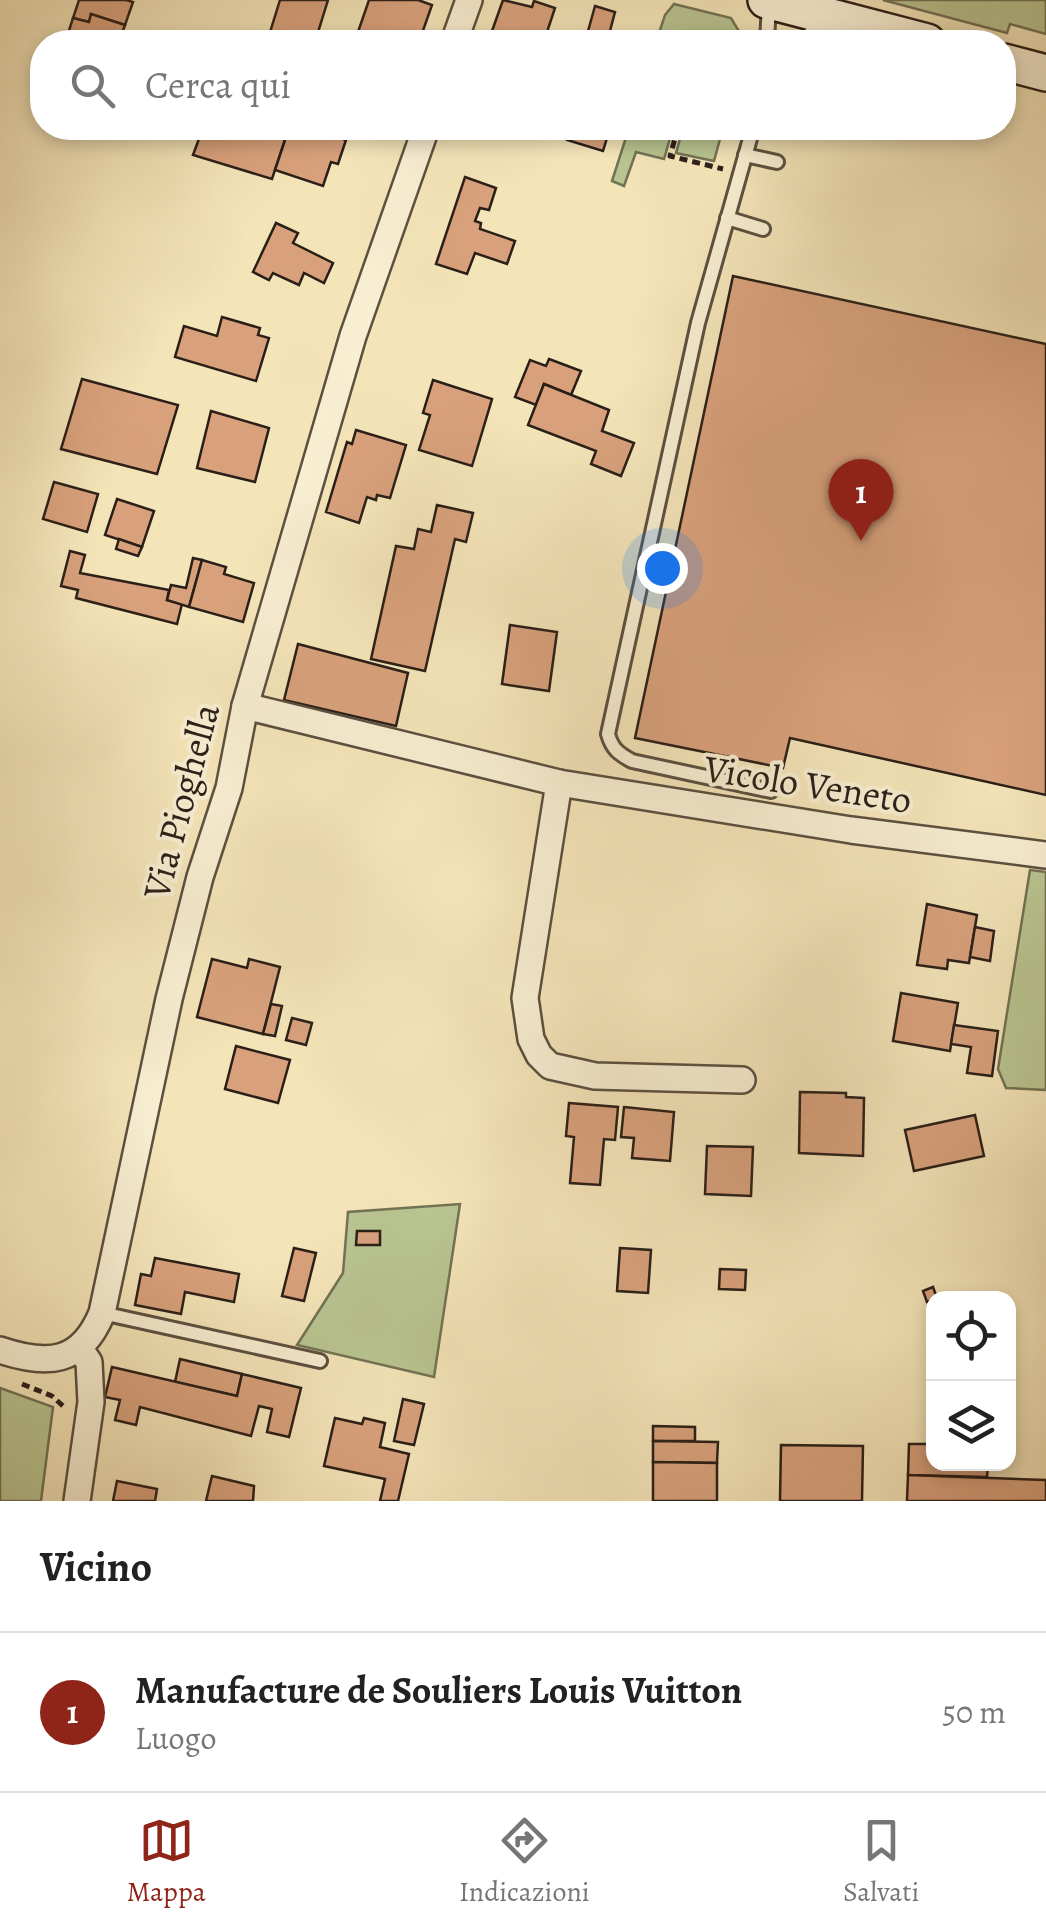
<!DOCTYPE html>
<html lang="it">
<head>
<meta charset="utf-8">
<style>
	:root { --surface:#fff; --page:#f6f6f6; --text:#222; --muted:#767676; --line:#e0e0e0; --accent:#8f2418 }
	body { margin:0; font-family:Alegreya,serif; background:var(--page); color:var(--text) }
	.controls { position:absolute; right:30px; bottom:30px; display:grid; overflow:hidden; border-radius:20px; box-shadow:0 5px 15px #0003 }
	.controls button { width:90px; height:90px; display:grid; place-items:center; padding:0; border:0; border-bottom:2px solid var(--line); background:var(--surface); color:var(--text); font:50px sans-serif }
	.you { position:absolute; left:662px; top:568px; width:35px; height:35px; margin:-25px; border:8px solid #fff; border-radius:50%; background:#1a73e8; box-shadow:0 0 0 15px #1a73e833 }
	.badge { display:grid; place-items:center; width:65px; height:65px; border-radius:50%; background:var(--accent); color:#fff; font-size:32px; font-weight:700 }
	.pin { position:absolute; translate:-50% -82px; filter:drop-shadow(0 2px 5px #0008) }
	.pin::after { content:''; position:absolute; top:52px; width:35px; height:30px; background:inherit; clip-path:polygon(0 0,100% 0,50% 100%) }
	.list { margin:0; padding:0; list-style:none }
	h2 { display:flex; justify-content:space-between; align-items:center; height:130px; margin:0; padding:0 40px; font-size:42px }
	h2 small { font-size:32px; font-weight:400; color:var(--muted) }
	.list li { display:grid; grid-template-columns:65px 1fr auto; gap:30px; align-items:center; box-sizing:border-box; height:160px; padding:0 40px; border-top:2px solid var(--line) }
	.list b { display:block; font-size:38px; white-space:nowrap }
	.list p { margin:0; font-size:32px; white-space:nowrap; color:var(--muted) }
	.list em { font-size:32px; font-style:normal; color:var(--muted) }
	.icon { flex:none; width:55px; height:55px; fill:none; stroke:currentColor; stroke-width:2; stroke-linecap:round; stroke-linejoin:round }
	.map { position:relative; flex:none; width:1046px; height:1501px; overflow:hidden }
	.search { position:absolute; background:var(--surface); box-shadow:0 5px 15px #0003; left:30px; right:30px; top:30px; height:110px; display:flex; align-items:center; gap:25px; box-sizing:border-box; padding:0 35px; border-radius:40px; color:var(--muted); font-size:38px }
	.sheet { height:290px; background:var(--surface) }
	nav { display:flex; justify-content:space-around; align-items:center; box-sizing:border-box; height:140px; border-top:2px solid var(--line); background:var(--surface); font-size:28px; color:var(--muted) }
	nav a { display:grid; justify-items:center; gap:5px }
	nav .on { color:var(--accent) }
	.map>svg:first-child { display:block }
	.green { fill:#b9c591; stroke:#727254; stroke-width:2.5 }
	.building { fill:#d8a17c; stroke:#2a1f18; stroke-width:2.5 }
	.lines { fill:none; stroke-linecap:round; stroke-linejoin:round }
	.lane-casing { stroke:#5c5040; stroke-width:18 }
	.street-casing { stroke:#5c5040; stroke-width:30 }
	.secondary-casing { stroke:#2a1f18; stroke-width:40 }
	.path { stroke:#2a1f18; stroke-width:5; stroke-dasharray:8 5; stroke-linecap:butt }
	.lane { stroke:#f8eed2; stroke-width:12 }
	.street { stroke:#f8eed2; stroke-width:25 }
	.secondary { stroke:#f8eed2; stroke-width:35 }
	.labels { text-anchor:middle; stroke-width:8; stroke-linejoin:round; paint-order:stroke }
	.street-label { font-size:38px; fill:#2a1f18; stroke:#f8eed2 }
</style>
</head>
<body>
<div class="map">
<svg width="1046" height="1501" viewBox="0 0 1046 1501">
	<rect width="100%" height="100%" fill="#f4e5b9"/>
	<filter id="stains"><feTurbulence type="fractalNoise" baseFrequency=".002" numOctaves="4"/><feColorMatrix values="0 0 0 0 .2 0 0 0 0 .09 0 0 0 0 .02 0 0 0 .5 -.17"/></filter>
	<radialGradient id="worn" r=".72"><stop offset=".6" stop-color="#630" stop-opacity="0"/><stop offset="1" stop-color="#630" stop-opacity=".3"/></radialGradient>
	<g class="green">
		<path d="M 883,0 L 1046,0 L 1046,34 L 1010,24 L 1007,33 Z"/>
		<path d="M 674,4 L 731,18 L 740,33 L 739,42 L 656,42 L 665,15 Z"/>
		<path d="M 629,128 L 673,128 L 664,159 L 636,152 L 624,186 L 612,181 Z"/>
		<path d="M 683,128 L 723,128 L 714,161 L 676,153 Z"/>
		<path d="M 1030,870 L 1046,872 L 1046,1090 L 1006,1088 L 998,1069 Z"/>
		<path d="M 460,1204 L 434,1377 L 297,1345 L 343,1273 L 348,1212 Z"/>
		<path d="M 0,1388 L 53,1407 L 41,1501 L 0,1501 Z"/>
	</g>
	<g class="building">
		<path d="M 79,0 L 126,0 L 133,2 L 125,25 L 91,14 L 89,22 L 73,18 Z"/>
		<path d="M 280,0 L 328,0 L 315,42 L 267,42 Z"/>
		<path d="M 369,0 L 418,0 L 432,5 L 419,42 L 372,42 L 373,37 L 358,32 Z"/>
		<path d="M 503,0 L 532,7 L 534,1 L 555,8 L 545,38 L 556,42 L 524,42 L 492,31 Z"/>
		<path d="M 595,6 L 615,12 L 607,42 L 585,42 Z"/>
		<path d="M 91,14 L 125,25 L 119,42 L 93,42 L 68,34 L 73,18 L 89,22 Z"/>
		<path d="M 497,33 L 524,42 L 493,42 Z"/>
		<path d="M 180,128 L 203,128 L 200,137 Z"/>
		<path d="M 203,128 L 289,128 L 272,179 L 193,155 Z"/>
		<path d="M 289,128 L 309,128 L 346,140 L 338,164 L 331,162 L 323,186 L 275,170 Z"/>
		<path d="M 571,128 L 610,128 L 603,151 L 567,140 Z"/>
		<path d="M 465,177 L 496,188 L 489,210 L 480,208 L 475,221 L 481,223 L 480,229 L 515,241 L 507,264 L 475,253 L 467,274 L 436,264 Z"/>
		<path d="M 276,223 L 298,233 L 293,243 L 333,263 L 324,283 L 304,273 L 299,285 L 273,273 L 269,280 L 253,272 Z"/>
		<path d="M 733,276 L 1046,344 L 1046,795 L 790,738 L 783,768 L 635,738 Z"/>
		<path d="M 222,317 L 260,328 L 258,335 L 269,338 L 256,381 L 175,357 L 184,326 L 217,336 Z"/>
		<path d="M 549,359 L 581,371 L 571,395 L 544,384 L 536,405 L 515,397 L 530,360 L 546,366 Z"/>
		<path d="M 82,379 L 178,405 L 157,474 L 61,449 Z"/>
		<path d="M 433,380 L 492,399 L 472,466 L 419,450 L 430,415 L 423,413 Z"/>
		<path d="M 544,384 L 609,410 L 602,431 L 634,443 L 621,476 L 591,464 L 596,451 L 528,425 Z"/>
		<path d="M 211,411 L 269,428 L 255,482 L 197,468 Z"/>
		<path d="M 356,430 L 406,445 L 390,498 L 377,495 L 376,500 L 367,497 L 359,523 L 326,512 L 347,442 L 352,444 Z"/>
		<path d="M 54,482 L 98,494 L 87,532 L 43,519 Z"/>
		<path d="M 117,499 L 154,511 L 142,547 L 105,535 Z"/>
		<path d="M 437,505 L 473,513 L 466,542 L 455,539 L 425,671 L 371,659 L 396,546 L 414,549 L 418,529 L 431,532 Z"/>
		<path d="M 119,539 L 142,547 L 138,556 L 116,549 Z"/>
		<path d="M 70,551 L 85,555 L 80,573 L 169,590 L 167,600 L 182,604 L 177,624 L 76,598 L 78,590 L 61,586 Z"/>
		<path d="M 193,558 L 202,560 L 189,607 L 167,600 L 171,585 L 186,588 Z"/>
		<path d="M 202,560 L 226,567 L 224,574 L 254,583 L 243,622 L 189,607 Z"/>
		<path d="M 510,625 L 557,632 L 549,691 L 502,684 Z"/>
		<path d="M 298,644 L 408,673 L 396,726 L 284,700 Z"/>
		<path d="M 927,904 L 977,915 L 969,963 L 948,960 L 947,969 L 917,965 Z"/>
		<path d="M 975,927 L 994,931 L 990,961 L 970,957 Z"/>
		<path d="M 212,959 L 247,968 L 249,959 L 280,967 L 263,1034 L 197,1017 Z"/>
		<path d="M 901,993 L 958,1003 L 950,1051 L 893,1041 Z"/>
		<path d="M 271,1004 L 282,1006 L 275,1036 L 263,1034 Z"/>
		<path d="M 292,1018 L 312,1023 L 306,1045 L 286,1040 Z"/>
		<path d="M 954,1025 L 998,1031 L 992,1076 L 967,1073 L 971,1047 L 951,1044 Z"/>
		<path d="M 236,1046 L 290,1060 L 278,1103 L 225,1089 Z"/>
		<path d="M 800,1092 L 846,1093 L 846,1097 L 864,1098 L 863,1156 L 799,1153 Z"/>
		<path d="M 569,1103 L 618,1107 L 615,1140 L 604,1139 L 600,1185 L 570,1183 L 574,1137 L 566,1136 Z"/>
		<path d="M 624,1107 L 674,1112 L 670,1161 L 632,1158 L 634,1138 L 621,1137 Z"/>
		<path d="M 975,1115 L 984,1156 L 914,1171 L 905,1130 Z"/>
		<path d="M 707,1146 L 753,1147 L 751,1196 L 705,1194 Z"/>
		<path d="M 357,1231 L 380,1231 L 380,1245 L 356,1245 Z"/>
		<path d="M 294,1248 L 316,1253 L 304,1301 L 282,1296 Z"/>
		<path d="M 620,1248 L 651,1250 L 648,1293 L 617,1291 Z"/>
		<path d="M 155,1258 L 239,1274 L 234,1302 L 185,1292 L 181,1314 L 135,1305 L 141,1274 L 151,1276 Z"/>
		<path d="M 720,1269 L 746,1270 L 745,1290 L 719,1289 Z"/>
		<path d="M 933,1287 L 937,1298 L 927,1302 L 923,1291 Z"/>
		<path d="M 180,1359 L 242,1374 L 237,1396 L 175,1382 Z"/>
		<path d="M 112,1367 L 237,1396 L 242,1374 L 301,1388 L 289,1437 L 267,1432 L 272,1409 L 259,1406 L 251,1436 L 140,1407 L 136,1425 L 115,1420 L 120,1400 L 105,1397 Z"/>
		<path d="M 403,1399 L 424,1404 L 414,1445 L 394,1441 Z"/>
		<path d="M 335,1418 L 362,1424 L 364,1418 L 385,1423 L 380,1447 L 409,1454 L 398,1501 L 380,1501 L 385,1479 L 324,1466 Z"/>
		<path d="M 653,1426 L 695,1427 L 695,1441 L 653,1441 Z"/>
		<path d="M 653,1441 L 718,1442 L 717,1463 L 653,1462 Z"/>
		<path d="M 909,1444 L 934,1444 L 934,1464 L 988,1464 L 987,1477 L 908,1475 Z"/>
		<path d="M 781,1445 L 863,1446 L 862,1501 L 780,1501 Z"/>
		<path d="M 653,1462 L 717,1463 L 717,1501 L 653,1501 Z"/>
		<path d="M 908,1475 L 1046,1480 L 1046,1501 L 907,1501 Z"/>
		<path d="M 212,1476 L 254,1486 L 253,1501 L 206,1501 Z"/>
		<path d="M 117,1481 L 157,1489 L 155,1501 L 113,1501 Z"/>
	</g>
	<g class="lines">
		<defs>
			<g id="lane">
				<path d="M 767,42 L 769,3"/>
				<path d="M 802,42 L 816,27 L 820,16"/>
				<path d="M 753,128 L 698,323 L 608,734 C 612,749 619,754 632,761 L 771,791"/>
				<path d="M 745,155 L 777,162"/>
				<path d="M 727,218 L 763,229"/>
				<path d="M 102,1313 L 320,1361"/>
			</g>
			<g id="street">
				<path d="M 454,42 L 469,0"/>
				<path d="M 245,706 L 559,783 L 851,830 L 1046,855"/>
				<path d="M 559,783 L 525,998 L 531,1039 L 539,1055 L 550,1066 L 595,1076 L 742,1080"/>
				<path d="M 0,1350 C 48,1366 81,1364 102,1313 L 169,999 L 200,877 L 229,788 L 245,706 L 353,336 L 426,128"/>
				<path d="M 77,1501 L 91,1402 L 89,1362 L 80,1349"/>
			</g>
			<g id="secondary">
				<path d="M 766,0 L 927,42"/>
				<path d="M 1004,62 L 1046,73"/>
			</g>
		</defs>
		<use href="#lane" class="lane-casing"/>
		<use href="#street" class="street-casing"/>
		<use href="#secondary" class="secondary-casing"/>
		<g class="path">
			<path d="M 678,128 L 670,156 L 723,169"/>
			<path d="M 22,1384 L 52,1396 L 64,1407"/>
		</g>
		<use href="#lane" class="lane"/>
		<use href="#street" class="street"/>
		<use href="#secondary" class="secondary"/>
	</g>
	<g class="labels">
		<g class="street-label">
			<text transform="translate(808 784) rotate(9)" y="13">Vicolo Veneto</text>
			<text transform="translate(181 801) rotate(-75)" y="13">Via Pioghella</text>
		</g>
	</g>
	<rect width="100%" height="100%" filter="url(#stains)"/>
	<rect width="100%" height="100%" fill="url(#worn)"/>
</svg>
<div class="controls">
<button><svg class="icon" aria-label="locate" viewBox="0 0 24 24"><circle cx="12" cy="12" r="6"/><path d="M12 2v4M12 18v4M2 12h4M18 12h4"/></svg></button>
<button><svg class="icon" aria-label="layers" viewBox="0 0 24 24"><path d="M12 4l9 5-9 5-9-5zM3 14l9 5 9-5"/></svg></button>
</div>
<div class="you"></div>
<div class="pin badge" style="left:861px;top:541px">1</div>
<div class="search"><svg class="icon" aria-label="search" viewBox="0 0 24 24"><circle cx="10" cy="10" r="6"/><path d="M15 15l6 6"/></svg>Cerca qui</div>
</div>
<section class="sheet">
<h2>Vicino<small></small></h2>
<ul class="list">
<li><span class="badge">1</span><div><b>Manufacture de Souliers Louis Vuitton</b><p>Luogo</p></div><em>50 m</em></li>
</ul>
</section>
<nav>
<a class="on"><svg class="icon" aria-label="map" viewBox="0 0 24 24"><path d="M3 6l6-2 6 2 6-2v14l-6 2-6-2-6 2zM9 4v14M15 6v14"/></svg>Mappa</a>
<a><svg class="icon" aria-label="directions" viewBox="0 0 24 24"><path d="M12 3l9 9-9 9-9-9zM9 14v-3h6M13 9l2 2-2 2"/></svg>Indicazioni</a>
<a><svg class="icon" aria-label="saved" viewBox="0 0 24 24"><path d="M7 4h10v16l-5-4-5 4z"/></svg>Salvati</a>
</nav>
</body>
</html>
